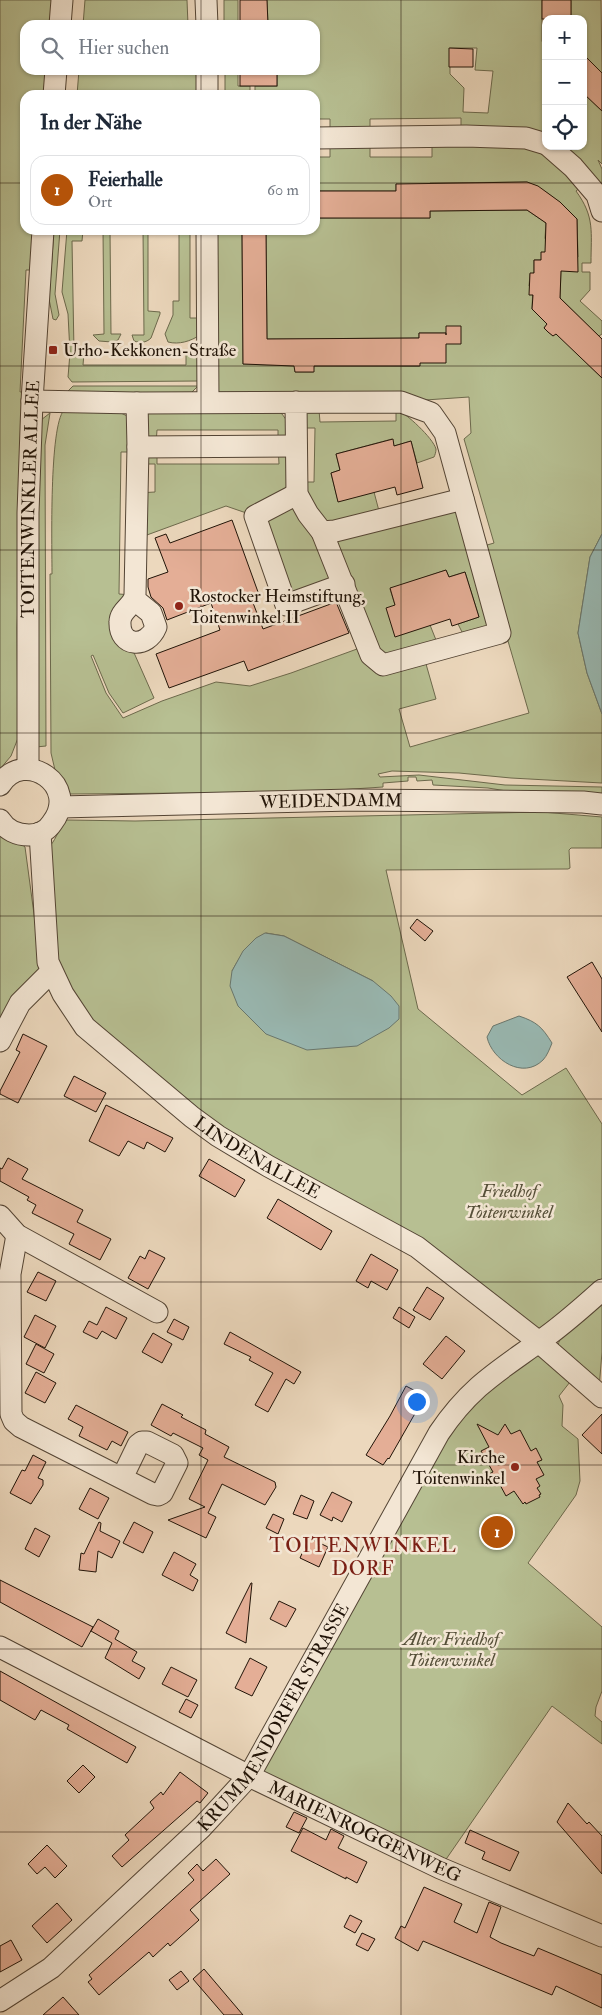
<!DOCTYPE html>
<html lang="de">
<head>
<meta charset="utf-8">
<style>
	:root { --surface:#fff; --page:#f2f2f3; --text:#1f2937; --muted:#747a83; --line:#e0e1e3; --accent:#b45309 }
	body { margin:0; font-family:"IM FELL Double Pica",serif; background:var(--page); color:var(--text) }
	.controls { position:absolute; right:15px; top:15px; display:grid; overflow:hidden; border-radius:10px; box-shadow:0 1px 4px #0004 }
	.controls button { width:45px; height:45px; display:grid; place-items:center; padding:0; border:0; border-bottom:1px solid var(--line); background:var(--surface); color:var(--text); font:25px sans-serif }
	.you { position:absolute; left:416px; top:1401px; width:18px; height:18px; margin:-12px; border:4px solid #fff; border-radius:50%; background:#1a73e8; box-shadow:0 0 0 8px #1a73e833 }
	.badge { display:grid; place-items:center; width:32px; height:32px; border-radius:50%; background:var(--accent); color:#fff; font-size:16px; font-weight:700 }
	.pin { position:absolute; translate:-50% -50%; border:2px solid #fff; box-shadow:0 1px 5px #0006 }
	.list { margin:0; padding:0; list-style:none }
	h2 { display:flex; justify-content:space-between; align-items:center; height:65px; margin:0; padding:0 20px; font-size:21px }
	h2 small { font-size:16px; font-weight:400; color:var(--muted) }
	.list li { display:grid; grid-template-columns:32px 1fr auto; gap:15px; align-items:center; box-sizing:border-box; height:70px; margin:0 10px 10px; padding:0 10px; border:1px solid var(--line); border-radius:15px }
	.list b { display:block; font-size:19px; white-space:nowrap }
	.list p { margin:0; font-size:16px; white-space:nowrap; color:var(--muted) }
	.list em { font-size:16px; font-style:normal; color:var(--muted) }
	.icon { flex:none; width:28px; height:28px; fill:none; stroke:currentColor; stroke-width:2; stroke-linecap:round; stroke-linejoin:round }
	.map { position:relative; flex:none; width:602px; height:2015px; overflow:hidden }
	.search { position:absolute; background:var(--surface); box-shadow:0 1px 4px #0004; left:20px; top:20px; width:300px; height:55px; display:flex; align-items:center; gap:12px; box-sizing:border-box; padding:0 18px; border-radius:15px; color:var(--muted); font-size:19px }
	.panel { position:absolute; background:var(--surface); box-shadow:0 1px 4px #0004; left:20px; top:90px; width:300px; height:145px; border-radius:15px }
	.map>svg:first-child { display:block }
	.green { fill:#b7bf92; stroke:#6c694c; fill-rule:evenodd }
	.water { fill:#99b9b3; stroke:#69776e }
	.building { fill:#e4ae96; stroke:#201307 }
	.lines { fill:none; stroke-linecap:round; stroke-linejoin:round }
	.minor-casing { stroke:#534434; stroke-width:23 }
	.minor { stroke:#f3e6d4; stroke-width:21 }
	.grid { fill:none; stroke:#201307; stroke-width:1; stroke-opacity:0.55 }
	.poi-dot { fill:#8f2418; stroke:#f3e6d4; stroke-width:2 }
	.labels { text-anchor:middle; stroke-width:5; stroke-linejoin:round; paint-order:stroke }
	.poi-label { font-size:18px; fill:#201307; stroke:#f3e6d4; text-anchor:start }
	.street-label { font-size:18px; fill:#201307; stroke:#f3e6d4 }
	.park-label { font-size:18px; font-style:italic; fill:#554f38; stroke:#f3e6d4 }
	.quarter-label { font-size:20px; letter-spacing:1px; fill:#7a1f14; stroke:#f3e6d4 }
</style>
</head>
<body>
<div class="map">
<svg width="602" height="2015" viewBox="0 0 602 2015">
	<rect width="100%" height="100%" fill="#ecd8bd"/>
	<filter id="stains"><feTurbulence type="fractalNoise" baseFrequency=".004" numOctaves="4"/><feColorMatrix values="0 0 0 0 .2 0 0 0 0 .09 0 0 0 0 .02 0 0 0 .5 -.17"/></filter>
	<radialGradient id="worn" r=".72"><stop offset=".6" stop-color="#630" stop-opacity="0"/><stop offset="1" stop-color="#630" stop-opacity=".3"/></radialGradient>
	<g class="green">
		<path d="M 0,0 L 54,0 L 52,25 L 25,25 L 25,70 L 48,70 L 47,95 L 25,95 L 25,230 L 35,230 L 32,270 L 26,270 L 20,392 L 26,391 L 17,628 L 18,738 L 11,756 L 0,769 Z"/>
		<path d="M 85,0 L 187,0 L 188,25 L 83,25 Z"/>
		<rect x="224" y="0" width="14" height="25"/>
		<path d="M 267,0 L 542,0 L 542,41 L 546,50 L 546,142 L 581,187 L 576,191 C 595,217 591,232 591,263 L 582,263 L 582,272 L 590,272 L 590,290 L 580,301 L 602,321 L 602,334 L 599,336 L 560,298 L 561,269 L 578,257 L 577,219 C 562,204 547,190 527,182 L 430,183 L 430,190 L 396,184 L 396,191 L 315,191 L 315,157 L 330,157 L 330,119 L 315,119 L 315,95 L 255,95 L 255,86 L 277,86 L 277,70 L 315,70 L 315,25 L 268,25 ZM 450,48 L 477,48 L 475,70 L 493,71 L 488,113 L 463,112 L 464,88 L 450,74 ZM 461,118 L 461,136 L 432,136 L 432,157 L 370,157 L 370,119 Z"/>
		<path d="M 571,0 L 601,0 L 602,73 L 583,54 L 583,19 L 571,19 Z"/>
		<path d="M 79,70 L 197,70 L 197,95 L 77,95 Z"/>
		<path d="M 225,70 L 238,70 L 238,86 L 250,86 L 250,95 L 225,95 Z"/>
		<path d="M 583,93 L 602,111 L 602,164 L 598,160 L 602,169 L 602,186 L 558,146 L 583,146 Z"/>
		<path d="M 527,210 L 546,223 L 545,238 L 550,253 L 541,260 L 534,260 L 534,273 L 530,274 L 529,286 L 533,286 L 532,309 L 547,324 L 544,328 L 553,336 L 556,333 L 602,378 L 602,534 L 590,557 L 578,633 L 587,673 L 602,714 L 602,783 L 511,778 L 459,773 L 392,771 L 378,774 L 380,777 L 419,775 L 505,785 L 602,787 L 602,797 L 519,793 L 488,788 L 433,785 L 432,780 L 417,781 L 416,777 L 408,777 L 408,781 L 383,783 L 383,787 L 307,792 L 70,794 L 66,791 L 65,781 L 55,770 L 51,753 L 50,574 L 52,574 C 52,546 49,427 64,410 L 117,411 L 127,416 L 128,422 L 129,452 L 121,452 L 119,594 L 132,595 L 126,605 L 131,646 L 154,698 L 123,713 L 109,693 L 93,655 L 91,656 L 106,693 L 123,718 L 162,701 L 216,682 L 250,686 L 291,673 L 357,649 L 344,585 L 286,605 L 255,516 L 226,506 L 136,539 L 137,493 L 155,492 L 155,464 L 137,464 L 157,452 L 157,464 L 279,464 L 278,446 L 296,446 L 296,482 L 322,532 L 463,499 L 477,548 L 494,543 L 464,439 L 471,433 L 469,397 L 396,402 L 208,402 L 207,230 L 242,230 L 243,364 L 295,366 L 295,372 L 313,372 L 314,366 L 419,366 L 420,363 L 446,333 L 419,333 L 419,338 L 267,339 L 266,230 L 315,230 L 315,218 L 430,218 L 430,211 ZM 446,570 L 449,577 L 465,572 L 479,617 L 458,624 L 467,642 L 508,641 L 529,713 L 410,747 L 399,709 L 436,699 L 426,664 L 440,650 L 430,625 L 395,605 L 390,589 Z"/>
		<path d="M 54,230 L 60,230 L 55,294 L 59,315 L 56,320 L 53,319 L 49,299 Z"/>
		<path d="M 67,230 L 83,230 L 82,241 L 72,241 L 74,352 L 84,353 L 83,365 L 186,365 L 186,354 L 199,353 L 199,381 L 72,382 L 68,377 L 70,353 L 68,314 L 62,292 Z"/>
		<path d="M 103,230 L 110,230 L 111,334 L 121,334 L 118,340 L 112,342 L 99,341 L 93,335 L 104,334 Z"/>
		<path d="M 143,230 L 148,230 L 148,311 L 160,312 L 160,314 L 151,338 C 146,343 140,343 134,341 L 132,335 L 144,335 Z"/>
		<path d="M 179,230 L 190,230 L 190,318 L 201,318 L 200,335 C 191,341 179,345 168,342 L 165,334 L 173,315 L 173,301 L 179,301 Z"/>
		<path d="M 73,386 L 198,386 L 191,393 L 65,394 Z"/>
		<path d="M 396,409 C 406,413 433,438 436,449 C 436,452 435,455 434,457 L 417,463 L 411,441 L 394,446 L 392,439 L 336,454 L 340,470 L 331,473 L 338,501 L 374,492 L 379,511 L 329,528 L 300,482 L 314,482 L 315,428 L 300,428 L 306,413 L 319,410 L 320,422 L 396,421 Z"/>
		<path d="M 150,411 L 280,412 C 289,421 289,427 286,438 L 278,442 L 278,430 L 157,430 L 156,444 L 146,442 L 139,421 Z"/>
		<path d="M 50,413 L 45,445 L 46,746 L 36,747 L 35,507 L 41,420 Z"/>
		<path d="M 542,812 L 602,817 L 602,848 L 571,848 L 569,850 L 570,868 L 568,869 L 386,870 L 418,1009 L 522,1095 L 566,1068 L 602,1124 L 602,1284 L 540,1329 L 534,1327 L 417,1247 L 268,1166 L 85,1027 L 53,975 L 50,846 C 57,838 59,827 67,820 L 135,821 ZM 266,933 L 284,936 L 373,981 L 232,971 C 241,955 249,941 266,933 Z"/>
		<path d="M 0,826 L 25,847 L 40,959 L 47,976 L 0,1041 Z"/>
		<path d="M 602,1300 L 602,1352 L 599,1389 L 558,1349 C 556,1332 589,1311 602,1300 Z"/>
		<path d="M 539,1342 L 577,1373 L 559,1396 L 563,1405 L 562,1426 L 578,1439 L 580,1481 L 576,1495 L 528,1563 L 602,1627 L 602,1691 L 596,1707 L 595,1716 L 602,1722 L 602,1744 L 552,1706 L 440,1868 L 249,1776 L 439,1433 Z"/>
	</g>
	<g class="water">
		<path d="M 602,534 L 602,714 L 587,673 L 578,633 L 590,557 Z"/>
		<path d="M 265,933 L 284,936 L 373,981 L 391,996 L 399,1006 L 399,1019 L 389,1028 L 357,1046 L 307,1050 L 266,1034 L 238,1006 L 230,986 L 232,971 L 243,951 L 256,938 Z"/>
		<path d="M 519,1016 C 537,1022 542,1027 552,1043 C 550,1048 547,1056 543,1060 C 523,1080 492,1060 487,1037 L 493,1026 Z"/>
	</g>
	<g class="building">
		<path d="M 240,0 L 267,0 L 268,25 L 240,25 Z"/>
		<rect x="542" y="0" width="29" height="19"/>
		<path d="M 449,48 L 473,49 L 473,67 L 449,67 Z"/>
		<path d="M 583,54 L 602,73 L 602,111 L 583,93 Z"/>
		<rect x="240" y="70" width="37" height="16"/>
		<path d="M 527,182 L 538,186 L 560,202 L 577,219 L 578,272 L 561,271 L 560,298 L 602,339 L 602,378 L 556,334 L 553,336 L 548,332 L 544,328 L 547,324 L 532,309 L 533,295 L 529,295 L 530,273 L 534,273 L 534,260 L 541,260 L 541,252 L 545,252 L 546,223 L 527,210 L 430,211 L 430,218 L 315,218 L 315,191 L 396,191 L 396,184 Z"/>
		<path d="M 242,230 L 266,230 L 267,339 L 419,338 L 419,333 L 446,333 L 446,335 L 446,326 L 461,326 L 461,344 L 446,344 L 446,363 L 420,363 L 420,366 L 314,366 L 314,372 L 295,372 L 294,366 L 243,364 Z"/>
		<path d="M 393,439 L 394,446 L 411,441 L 423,488 L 397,495 L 395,487 L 338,502 L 331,473 L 340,470 L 336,454 Z"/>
		<path d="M 232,520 L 258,592 L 250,595 L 263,629 L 336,602 L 349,633 L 248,671 L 244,661 L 169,688 L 156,654 L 220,630 L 211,603 L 167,620 L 163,608 L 151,597 L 148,587 L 148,579 L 168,572 L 155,538 L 166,534 L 170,543 Z"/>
		<path d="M 446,570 L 449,577 L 465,572 L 479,617 L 452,626 L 450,619 L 395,637 L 386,608 L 395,605 L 390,588 Z"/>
		<path d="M 417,919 L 433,931 L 425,941 L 410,928 Z"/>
		<path d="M 592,962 L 602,979 L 602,1032 L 567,977 Z"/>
		<path d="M 23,1034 L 47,1046 L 18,1103 L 0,1094 L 0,1091 L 20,1052 L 16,1050 Z"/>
		<path d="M 74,1076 L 106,1093 L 96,1112 L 64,1096 Z"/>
		<path d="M 106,1105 L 173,1138 L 165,1152 L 147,1142 L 144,1149 L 128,1141 L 119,1156 L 89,1141 Z"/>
		<path d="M 8,1158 L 28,1169 L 22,1179 L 83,1210 L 77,1222 L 111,1239 L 100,1260 L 69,1244 L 74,1234 L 32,1213 L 36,1205 L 27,1200 L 29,1197 L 0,1181 L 0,1168 L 2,1169 Z"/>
		<path d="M 209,1159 L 245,1180 L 235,1197 L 199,1176 Z"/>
		<path d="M 278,1199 L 332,1231 L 321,1250 L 267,1218 Z"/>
		<path d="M 149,1250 L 165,1258 L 148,1289 L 128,1278 L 140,1256 L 145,1259 Z"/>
		<path d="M 371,1254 L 398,1270 L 387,1290 L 371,1281 L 368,1288 L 356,1281 Z"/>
		<path d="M 38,1272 L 56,1281 L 46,1301 L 27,1292 Z"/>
		<path d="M 427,1287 L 444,1298 L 430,1320 L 413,1310 Z"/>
		<path d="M 106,1307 L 127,1318 L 116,1339 L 102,1331 L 97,1339 L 83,1332 L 89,1321 L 97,1325 Z"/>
		<path d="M 399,1307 L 415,1317 L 409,1328 L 393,1318 Z"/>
		<path d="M 35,1315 L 56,1326 L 45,1348 L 24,1337 Z"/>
		<path d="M 174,1319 L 189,1327 L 183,1340 L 167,1332 Z"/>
		<path d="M 230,1332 L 301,1372 L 294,1384 L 286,1379 L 268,1412 L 255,1405 L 273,1373 L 249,1360 L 251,1357 L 224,1344 Z"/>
		<path d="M 153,1333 L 172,1344 L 162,1363 L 142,1352 Z"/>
		<path d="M 446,1336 L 465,1351 L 442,1379 L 423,1364 Z"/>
		<path d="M 36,1344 L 54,1354 L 44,1373 L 26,1364 Z"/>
		<path d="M 36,1372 L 56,1383 L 45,1403 L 25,1393 Z"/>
		<path d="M 406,1386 L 425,1396 L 389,1459 L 388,1458 L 383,1465 L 366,1455 L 390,1416 Z"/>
		<path d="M 162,1404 L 183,1415 L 181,1417 L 206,1430 L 205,1434 L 229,1447 L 224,1457 L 275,1482 L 276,1487 L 265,1505 L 222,1484 L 208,1513 L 216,1517 L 206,1538 L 168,1520 L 205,1507 L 189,1499 L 208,1460 L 199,1455 L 203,1448 L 173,1433 L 171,1436 L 151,1425 Z"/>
		<path d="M 76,1405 L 128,1432 L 121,1446 L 112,1441 L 107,1450 L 79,1436 L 83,1427 L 68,1419 Z"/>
		<path d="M 602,1414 L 602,1454 L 582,1435 Z"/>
		<path d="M 477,1424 L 498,1435 L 505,1424 L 511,1434 L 520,1430 L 531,1451 L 536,1448 L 542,1460 L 537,1462 L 544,1475 L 536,1479 L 540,1486 L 537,1488 L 541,1494 L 539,1495 L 540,1497 L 526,1504 L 525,1502 L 523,1504 L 514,1491 L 506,1496 L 499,1483 L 495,1486 L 489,1474 L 493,1472 L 481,1451 L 489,1447 Z"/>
		<path d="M 33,1455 L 46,1462 L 38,1478 L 43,1480 L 43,1485 L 31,1504 L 10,1493 L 22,1470 L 25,1471 Z"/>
		<path d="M 90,1488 L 109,1498 L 98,1519 L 79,1509 Z"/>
		<path d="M 332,1492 L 352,1502 L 342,1522 L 333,1517 L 332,1521 L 320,1515 Z"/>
		<path d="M 301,1495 L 314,1501 L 307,1519 L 293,1514 Z"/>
		<path d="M 273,1514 L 284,1519 L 278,1534 L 266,1528 Z"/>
		<path d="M 99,1522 L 101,1523 L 100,1531 L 120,1541 L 112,1558 L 98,1551 L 96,1572 L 79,1570 L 81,1553 L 84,1554 Z"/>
		<path d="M 134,1522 L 153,1532 L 143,1553 L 123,1543 Z"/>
		<path d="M 35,1528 L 50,1536 L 39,1557 L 25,1549 Z"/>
		<path d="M 309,1538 L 328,1547 L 319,1567 L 300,1558 Z"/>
		<path d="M 174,1552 L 196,1564 L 190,1575 L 198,1580 L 193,1591 L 162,1575 Z"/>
		<path d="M 0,1580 L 93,1627 L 82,1647 L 0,1602 Z"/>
		<path d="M 251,1583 L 252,1583 L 246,1643 L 226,1633 Z"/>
		<path d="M 279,1601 L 296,1609 L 286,1627 L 270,1619 Z"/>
		<path d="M 98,1619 L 119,1631 L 115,1639 L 137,1652 L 132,1661 L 145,1668 L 139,1679 L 105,1658 L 112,1643 L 91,1631 Z"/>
		<path d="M 250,1658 L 267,1667 L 252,1696 L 235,1688 Z"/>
		<path d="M 171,1667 L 197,1680 L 188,1697 L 162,1684 Z"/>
		<path d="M 0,1671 L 136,1747 L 127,1763 L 67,1729 L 69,1725 L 41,1710 L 35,1720 L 0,1700 Z"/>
		<path d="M 186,1699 L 198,1705 L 191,1718 L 179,1712 Z"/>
		<path d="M 83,1765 L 95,1777 L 79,1793 L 67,1781 Z"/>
		<path d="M 180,1772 L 208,1793 L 200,1803 L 197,1801 L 122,1867 L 112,1856 L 129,1840 L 125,1835 L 154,1808 L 150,1802 L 161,1792 L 163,1795 Z"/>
		<path d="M 568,1803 L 587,1824 L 589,1822 L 602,1836 L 602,1874 L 557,1822 Z"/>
		<path d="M 294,1812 L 307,1818 L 299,1833 L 286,1827 Z"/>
		<path d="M 303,1828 L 326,1840 L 331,1829 L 344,1836 L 338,1848 L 367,1862 L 357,1883 L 346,1877 L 346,1879 L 291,1851 Z"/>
		<path d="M 470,1830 L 519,1852 L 510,1871 L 482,1859 L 485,1852 L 465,1843 Z"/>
		<path d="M 47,1845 L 67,1866 L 55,1878 L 45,1867 L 37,1874 L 28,1864 Z"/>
		<path d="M 216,1859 L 230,1874 L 190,1910 L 199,1920 L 170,1946 L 168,1943 L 153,1957 L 149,1952 L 99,1995 L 88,1982 L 92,1979 L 89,1975 L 194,1880 L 188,1873 L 197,1864 L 203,1871 Z"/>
		<path d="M 424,1887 L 462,1904 L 454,1922 L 477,1933 L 489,1902 L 501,1907 L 490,1937 L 501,1943 L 534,1956 L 538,1948 L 602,1975 L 602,2008 L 556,1986 L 552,1995 L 423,1941 L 418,1951 L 395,1938 L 401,1926 L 405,1928 Z"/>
		<path d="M 57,1903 L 72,1920 L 47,1943 L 32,1926 Z"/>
		<path d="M 350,1915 L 362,1921 L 355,1933 L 344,1927 Z"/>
		<path d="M 362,1933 L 375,1939 L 368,1951 L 356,1945 Z"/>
		<path d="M 11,1940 L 22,1960 L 0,1972 L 0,1946 Z"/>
		<path d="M 204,1969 L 243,2015 L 224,2015 L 193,1979 Z"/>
		<path d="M 181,1971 L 189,1981 L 177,1990 L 169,1980 Z"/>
		<path d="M 63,1997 L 79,2015 L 43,2015 Z"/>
	</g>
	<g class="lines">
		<defs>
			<g id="minor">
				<path d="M 206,0 L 207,25"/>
				<path d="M 60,25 L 62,0"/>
				<path d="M 207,70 L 207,95"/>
				<path d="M 54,95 L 56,70"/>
				<path d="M 315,138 L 466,136 L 526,138 L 546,144"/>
				<path d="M 549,146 L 573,167 L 597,195 L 602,211"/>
				<path d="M 207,230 L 208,402"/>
				<path d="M 32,401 L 137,403 L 401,402 L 431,413 L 445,433 L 500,633 L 383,665 L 371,655 L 322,532 L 308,514 L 297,494 L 296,402"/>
				<path d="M 137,403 L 138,447 L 296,446"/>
				<path d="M 297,494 L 255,516 L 286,605 L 344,584"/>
				<path d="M 322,532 L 335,531 L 463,499"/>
				<path d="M 135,600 L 151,613 L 156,627 C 147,649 119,647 120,622 C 120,610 134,606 135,595 L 138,447"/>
				<path id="s1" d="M 28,769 L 28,513 L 32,401 L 43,230"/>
				<path d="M 0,785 C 24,747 81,786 52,823 C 47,831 38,835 29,835 C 17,835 6,830 0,820"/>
				<path id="s2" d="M 60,807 L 353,800 L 583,802 L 602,804"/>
				<path id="s3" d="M 40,833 L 48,962 L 63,994 L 85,1027 L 192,1117 L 218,1136 L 268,1166 L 417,1247 L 539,1342 L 602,1397"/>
				<path d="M 0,1041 L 20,1003 L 47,976 L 53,975"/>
				<path d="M 0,1216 L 17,1235 L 157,1312"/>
				<path d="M 17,1235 L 10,1274 L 11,1414 L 14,1421 L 21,1427 L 153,1494 L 158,1495 L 162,1493 L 177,1463 L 173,1455 L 147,1442 L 142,1442 L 138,1445 L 122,1478"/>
				<path id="s4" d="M 0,1647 L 249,1776 L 440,1868 L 602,1936"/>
				<path id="s5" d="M 0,2001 L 51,1968 L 202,1827 L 249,1776 L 439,1433 C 470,1387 497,1372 540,1341 C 562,1326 582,1308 602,1290"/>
			</g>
		</defs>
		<use href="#minor" class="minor-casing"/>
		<use href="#minor" class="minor"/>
	</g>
	<path class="grid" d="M 201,0 L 201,25M 401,0 L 401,2015M 201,70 L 201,95M 0,183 L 25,183M 315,183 L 602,183M 201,230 L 201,2015M 0,366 L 602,366M 0,550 L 602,550M 0,733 L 602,733M 0,916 L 602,916M 0,1099 L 602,1099M 0,1282 L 602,1282M 0,1465 L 602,1465M 0,1649 L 602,1649M 0,1832 L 602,1832"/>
	<g class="poi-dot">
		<rect x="48" y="345" width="10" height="10" rx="2.5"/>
		<circle cx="179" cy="606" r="5"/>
		<circle cx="515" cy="1467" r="5"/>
	</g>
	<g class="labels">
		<g class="poi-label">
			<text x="63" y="356">Urho-Kekkonen-Straße</text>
			<text x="189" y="602">Rostocker Heimstiftung,<tspan x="189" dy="21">Toitenwinkel II</tspan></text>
			<text x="505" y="1463" text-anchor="end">Kirche<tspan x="505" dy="21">Toitenwinkel</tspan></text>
		</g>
		<g class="street-label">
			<text dy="6" stroke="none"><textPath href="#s1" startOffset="270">TOITENWINKLER ALLEE</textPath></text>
			<text dy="6" stroke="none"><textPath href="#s2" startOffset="271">WEIDENDAMM</textPath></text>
			<text dy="6" stroke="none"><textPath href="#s3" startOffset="421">LINDENALLEE</textPath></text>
			<text dy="6" stroke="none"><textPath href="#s5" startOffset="399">KRUMMENDORFER STRASSE</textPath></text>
			<text dy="6" stroke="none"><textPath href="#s4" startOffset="409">MARIENROGGENWEG</textPath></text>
		</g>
		<g class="park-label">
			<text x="509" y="1197">Friedhof<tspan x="509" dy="21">Toitenwinkel</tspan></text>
			<text x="451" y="1645">Alter Friedhof<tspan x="451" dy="21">Toitenwinkel</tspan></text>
		</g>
		<g class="quarter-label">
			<text x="363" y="1552">TOITENWINKEL<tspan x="363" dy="23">DORF</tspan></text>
		</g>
	</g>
	<rect width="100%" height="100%" filter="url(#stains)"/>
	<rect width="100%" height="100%" fill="url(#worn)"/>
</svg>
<div class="controls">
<button>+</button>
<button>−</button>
<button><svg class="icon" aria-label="locate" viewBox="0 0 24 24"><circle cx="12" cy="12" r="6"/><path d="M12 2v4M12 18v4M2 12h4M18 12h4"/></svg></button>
</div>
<div class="you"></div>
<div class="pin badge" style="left:497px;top:1532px">1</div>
<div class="search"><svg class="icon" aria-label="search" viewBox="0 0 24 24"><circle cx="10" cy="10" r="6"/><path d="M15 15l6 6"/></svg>Hier suchen</div>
<section class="panel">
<h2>In der Nähe<small></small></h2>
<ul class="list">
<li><span class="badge">1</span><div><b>Feierhalle</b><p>Ort</p></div><em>60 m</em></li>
</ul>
</section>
</div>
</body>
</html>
